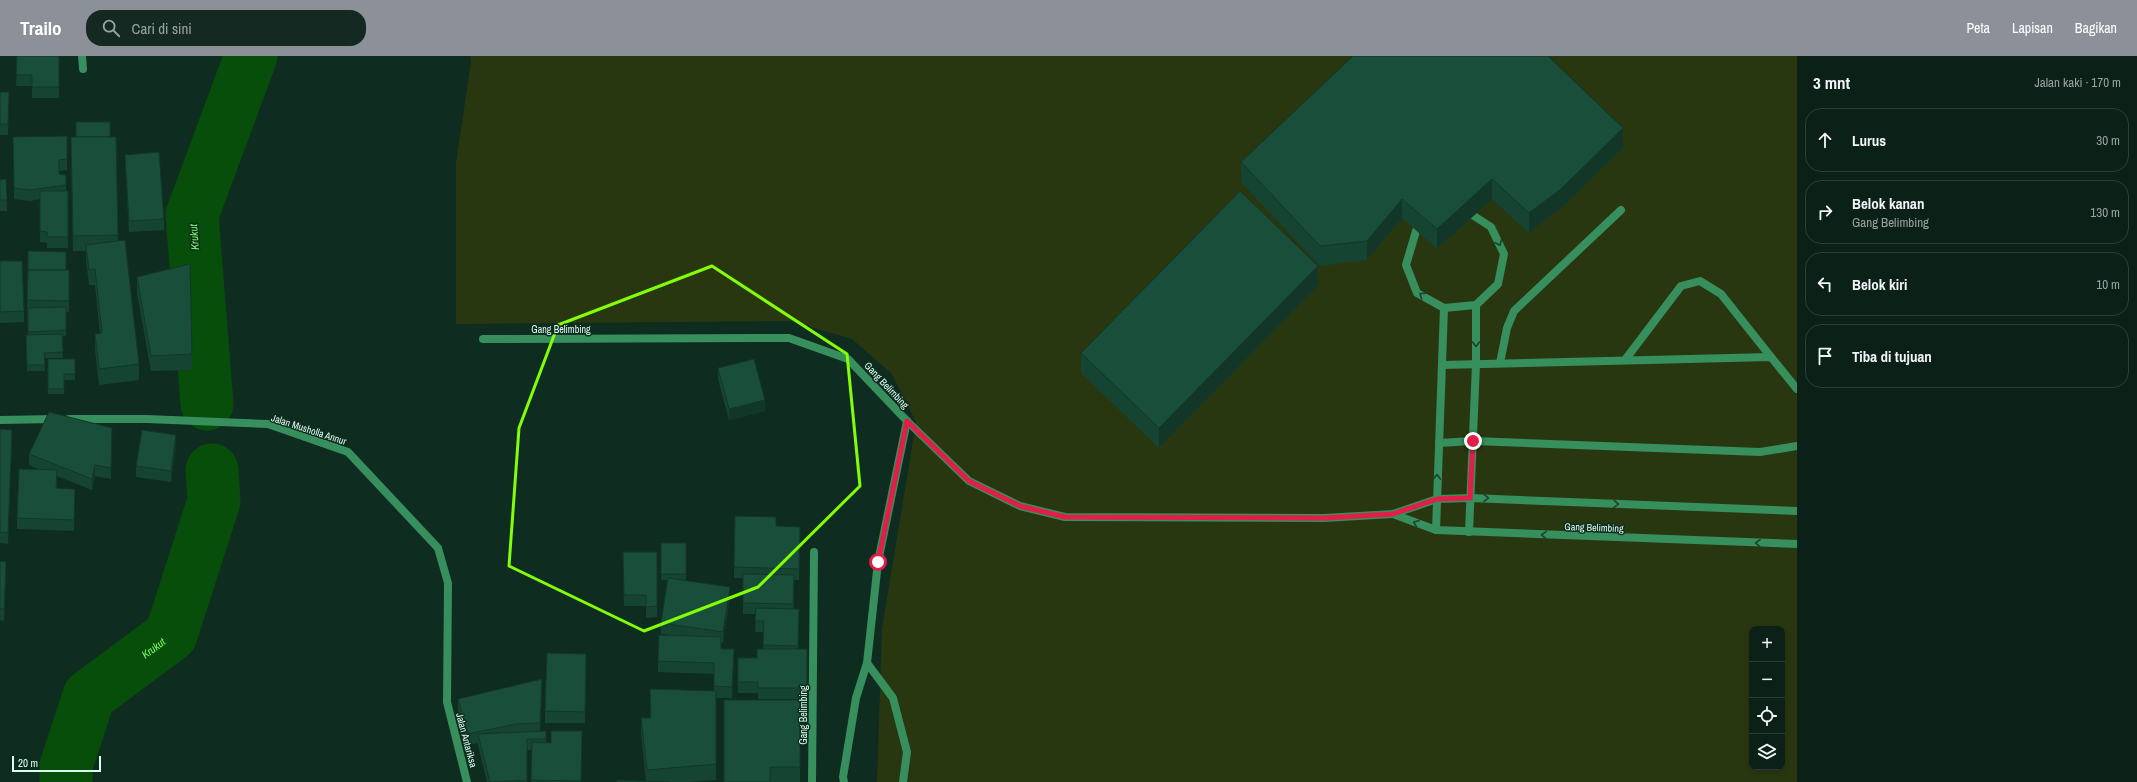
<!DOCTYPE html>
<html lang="id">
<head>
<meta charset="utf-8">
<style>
	:root { --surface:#0b2118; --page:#142921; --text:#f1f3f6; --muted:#9aa3a2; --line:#2b3e37; --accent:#8c9099 }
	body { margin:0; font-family:"Archivo Narrow",sans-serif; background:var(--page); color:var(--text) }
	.controls { position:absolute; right:12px; bottom:12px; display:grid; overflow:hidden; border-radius:8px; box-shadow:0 2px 6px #0003 }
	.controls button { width:36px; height:36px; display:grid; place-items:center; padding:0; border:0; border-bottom:1px solid var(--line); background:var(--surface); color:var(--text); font:20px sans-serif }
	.scale { position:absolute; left:12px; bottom:10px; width:89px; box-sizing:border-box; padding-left:4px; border:2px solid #daffed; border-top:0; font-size:11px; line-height:14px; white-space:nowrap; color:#daffed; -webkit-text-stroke:3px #0f2c20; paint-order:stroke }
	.stop { position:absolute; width:12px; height:12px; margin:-9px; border:3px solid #e11d48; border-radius:50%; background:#fff }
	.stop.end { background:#e11d48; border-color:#fff; box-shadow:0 1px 4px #0008 }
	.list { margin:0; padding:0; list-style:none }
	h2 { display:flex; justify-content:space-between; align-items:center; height:52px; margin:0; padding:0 16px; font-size:17px }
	h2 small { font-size:13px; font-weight:400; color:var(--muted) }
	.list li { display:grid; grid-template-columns:26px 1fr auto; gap:12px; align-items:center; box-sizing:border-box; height:64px; margin:0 8px 8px; padding:0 8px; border:1px solid var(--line); border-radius:16px }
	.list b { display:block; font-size:15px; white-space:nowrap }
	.list p { margin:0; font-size:13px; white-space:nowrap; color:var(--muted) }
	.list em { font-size:13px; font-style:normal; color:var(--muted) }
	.icon { flex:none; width:22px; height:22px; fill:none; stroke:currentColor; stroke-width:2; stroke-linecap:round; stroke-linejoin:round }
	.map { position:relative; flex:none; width:1797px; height:726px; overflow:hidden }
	header { display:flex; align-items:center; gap:24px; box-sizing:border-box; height:56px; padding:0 20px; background:var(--accent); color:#fff }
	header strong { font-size:19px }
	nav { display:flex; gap:22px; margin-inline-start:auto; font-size:14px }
	.search { width:280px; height:36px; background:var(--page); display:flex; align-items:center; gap:10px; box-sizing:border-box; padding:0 14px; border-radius:16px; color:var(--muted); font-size:15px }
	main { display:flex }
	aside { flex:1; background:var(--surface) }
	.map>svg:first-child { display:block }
	.green { fill:#293711; fill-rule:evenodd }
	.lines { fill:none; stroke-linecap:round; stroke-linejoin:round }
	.river { stroke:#064e09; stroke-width:53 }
	.lane { stroke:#368f5d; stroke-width:8 }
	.street { stroke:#368f5d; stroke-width:8 }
	.wall { fill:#164432 }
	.shaded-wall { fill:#123729 }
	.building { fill:#194f3a; stroke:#123729 }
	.oneway { stroke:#19452f }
	.route { stroke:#e11d48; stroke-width:5 }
	.marked { fill:none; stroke:#82ff06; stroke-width:3; stroke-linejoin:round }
	.labels { text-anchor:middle; stroke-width:3; stroke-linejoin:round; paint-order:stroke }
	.street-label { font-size:10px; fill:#daffed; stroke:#0f2c20 }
	.water-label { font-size:11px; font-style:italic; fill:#7dff68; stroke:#0f2c20 }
</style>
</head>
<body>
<header>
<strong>Trailo</strong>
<div class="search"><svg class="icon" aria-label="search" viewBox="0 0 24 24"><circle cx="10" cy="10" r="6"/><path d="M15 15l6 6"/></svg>Cari di sini</div>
<nav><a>Peta</a><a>Lapisan</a><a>Bagikan</a></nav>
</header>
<main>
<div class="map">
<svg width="1797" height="726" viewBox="0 0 1797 726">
	<rect width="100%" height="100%" fill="#0f2c20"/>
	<path class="green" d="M 470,0 L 1797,0 L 1797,726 L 877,726 L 882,573 L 916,366 L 892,318 L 852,283 L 791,265 L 456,268 L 456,107 L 471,5 ZM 1752,573 L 1782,573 L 1782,711 L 1752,711 Z"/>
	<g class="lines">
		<g class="river">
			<path d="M 207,348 L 192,159 L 251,0"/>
			<path id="s1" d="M 66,726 L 66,710 L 89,640 L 171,579 L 214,445 L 212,414"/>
		</g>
		<g class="lane">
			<path d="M 1416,175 L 1406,209 L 1417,237 L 1444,252 L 1476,249 L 1498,228 L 1504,198 L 1491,171 L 1474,160"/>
			<path d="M 1625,304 L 1681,230 L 1700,225 L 1721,238 L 1771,301"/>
			<path d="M 1500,307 L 1507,272 L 1514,255 L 1621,154"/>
			<path d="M 1442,309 L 1771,301 L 1797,333"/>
			<path d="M 1439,387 L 1473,385 L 1760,396 L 1797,390"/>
			<path d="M 1436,474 L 1444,252"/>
			<path d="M 1469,476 L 1476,308 L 1476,249"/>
		</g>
		<g class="street">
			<path d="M 82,0 L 83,13"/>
			<path d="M 483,283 L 789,282 L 848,303 L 907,365 L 969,425 L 1020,450 L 1065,461 L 1324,462 L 1393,458 L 1437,443 L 1470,442 L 1797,455"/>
			<path d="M 69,363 L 147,363 L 268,368 L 348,396 L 438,492 L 448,527 L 447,646 L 467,726"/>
			<path d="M 0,364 L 55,363"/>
			<path d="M 1393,458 L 1436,474 L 1797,488"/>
			<path d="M 867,607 L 893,642 L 907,696 L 903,726"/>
			<path d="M 812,726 L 814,496"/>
			<path d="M 844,726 L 843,721 L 856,642 L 867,607 L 878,506 L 907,365"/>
		</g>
	</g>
	<g class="wall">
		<path d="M 17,0 L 59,0 L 59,42 L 32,42 L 32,30 L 16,30 Z"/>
		<path d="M 0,36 L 9,36 L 8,79 L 0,79 Z"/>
		<path d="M 67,80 L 67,114 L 59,115 L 59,118 L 66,119 L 66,135 L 68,135 L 68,192 L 47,192 L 47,187 L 40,186 L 40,143 L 30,145 L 14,143 L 13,81 Z"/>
		<path d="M 76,81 L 116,81 L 118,185 L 139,308 L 139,324 L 99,329 L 95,294 L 95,278 L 100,278 L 95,229 L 89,229 L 86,204 L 86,195 L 73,195 L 71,97 Z"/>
		<path d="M 1623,92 L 1561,152 L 1529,177 L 1492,143 L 1437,193 L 1402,162 L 1367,204 L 1320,210 L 1241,126 L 1241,106 Z"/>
		<path d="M 125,99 L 164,163 L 164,174 L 129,176 L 125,110 Z"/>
		<path d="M 6,123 L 7,155 L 0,155 L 0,124 Z"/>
		<path d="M 0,205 L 24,255 L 24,266 L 0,267 Z"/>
		<path d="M 66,214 L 69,214 L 69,256 L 66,256 L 66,280 L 62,280 L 63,302 L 44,302 L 45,315 L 27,315 L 26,279 L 28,279 L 27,244 Z"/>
		<path d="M 137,221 L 192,298 L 192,314 L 151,315 L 137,237 Z"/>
		<path d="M 1318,229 L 1159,392 L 1081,317 L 1081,297 Z"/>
		<path d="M 48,303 L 75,303 L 75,324 L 64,324 L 64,338 L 48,338 Z"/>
		<path d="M 718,312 L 765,355 L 729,364 L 718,323 Z"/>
		<path d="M 112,372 L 111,423 L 95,420 L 92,434 L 57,420 L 57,432 L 75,444 L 74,475 L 17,473 L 17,462 L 40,414 L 29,409 L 29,398 Z"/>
		<path d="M 0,373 L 12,385 L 8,488 L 0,487 Z"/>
		<path d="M 176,390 L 171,426 L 136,421 L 136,410 Z"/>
		<path d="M 776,470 L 800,471 L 799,524 L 794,524 L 794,553 L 799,565 L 798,593 L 807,593 L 807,643 L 758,643 L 758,637 L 738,637 L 738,602 L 757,602 L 763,593 L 764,576 L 755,576 L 756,558 L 743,558 L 743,522 L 734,522 L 734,511 Z"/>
		<path d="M 661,487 L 686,487 L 686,524 L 676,524 L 730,542 L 723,587 L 721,586 L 721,593 L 734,604 L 732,642 L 716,642 L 716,724 L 689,726 L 617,726 L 646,725 L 641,677 L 641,662 L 650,662 L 650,633 L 714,635 L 714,618 L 658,616 L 658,605 L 669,579 L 661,578 L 661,567 L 667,524 L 661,524 Z"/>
		<path d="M 623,496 L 657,496 L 657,561 L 646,562 L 646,550 L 624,550 Z"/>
		<path d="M 0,505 L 6,517 L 4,565 L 0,564 Z"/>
		<path d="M 586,598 L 585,667 L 545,667 L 545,655 Z"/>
		<path d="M 542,634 L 540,675 L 546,675 L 546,686 L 551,687 L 582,675 L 581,726 L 531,726 L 532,694 L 527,694 L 527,726 L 487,726 L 478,689 L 478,687 L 468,689 L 458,654 L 458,643 Z"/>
		<path d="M 800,644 L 800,726 L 724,726 Z"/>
	</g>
	<g class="shaded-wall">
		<path d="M 1623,72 L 1623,92 L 1561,152 L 1529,177 L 1529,157 Z"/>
		<path d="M 1492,123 L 1492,143 L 1437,193 L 1437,173 Z"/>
		<path d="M 1402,143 L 1402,162 L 1367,204 L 1367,185 Z"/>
		<path d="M 1318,210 L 1318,229 L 1159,392 L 1159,372 Z"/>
		<path d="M 765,344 L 765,355 L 729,364 L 729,353 Z"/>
		<path d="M 12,374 L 12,385 L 8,488 L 8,477 Z"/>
		<path d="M 176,379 L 176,390 L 171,426 L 171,415 Z"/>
		<path d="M 95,409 L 95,420 L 92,434 L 92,423 Z"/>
		<path d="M 6,506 L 6,517 L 4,565 L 4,553 Z"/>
		<path d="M 730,531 L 730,542 L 723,587 L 723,576 Z"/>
		<path d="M 734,593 L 734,604 L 732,642 L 732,631 Z"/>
		<path d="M 542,623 L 542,634 L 540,678 L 540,667 Z"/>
	</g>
	<g class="building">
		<path d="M 17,0 L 59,0 L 59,31 L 32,31 L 32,19 L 16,19 Z"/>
		<path d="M 1353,0 L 1548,0 L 1623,72 L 1561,133 L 1529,157 L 1492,123 L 1437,173 L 1402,143 L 1367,185 L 1320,190 L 1241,106 Z"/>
		<path d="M 0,36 L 9,36 L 8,68 L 0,68 Z"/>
		<rect x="76" y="66" width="34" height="15"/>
		<path d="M 67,80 L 67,103 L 59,104 L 59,118 L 66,119 L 66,129 L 30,134 L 14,132 L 13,81 Z"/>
		<path d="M 71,81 L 116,81 L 118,179 L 73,180 Z"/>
		<path d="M 159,96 L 164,163 L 129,165 L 125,99 Z"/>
		<path d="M 6,123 L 7,144 L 0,144 L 0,124 Z"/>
		<path d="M 40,135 L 68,135 L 68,181 L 47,181 L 47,176 L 40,175 Z"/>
		<path d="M 1240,135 L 1318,210 L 1159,372 L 1081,297 Z"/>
		<path d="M 125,184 L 139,308 L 99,313 L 95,278 L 102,277 L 95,213 L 89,214 L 86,189 Z"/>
		<path d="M 28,195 L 66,196 L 66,214 L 28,214 Z"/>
		<path d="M 0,205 L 22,205 L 24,255 L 0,256 Z"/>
		<path d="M 190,208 L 192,298 L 151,300 L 137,221 Z"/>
		<path d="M 28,214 L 69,214 L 69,245 L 27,244 Z"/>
		<path d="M 66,251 L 66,274 L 28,276 L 28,252 Z"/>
		<path d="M 62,278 L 63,296 L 44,297 L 45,309 L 27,309 L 26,279 Z"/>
		<path d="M 48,303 L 75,303 L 75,318 L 64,318 L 64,333 L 48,333 Z"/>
		<path d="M 754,303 L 765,344 L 729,353 L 718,312 Z"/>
		<path d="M 49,356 L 112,372 L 111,412 L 95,409 L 92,423 L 29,398 Z"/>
		<path d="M 0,373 L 12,374 L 8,477 L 0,476 Z"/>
		<path d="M 142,374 L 176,379 L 171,415 L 136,410 Z"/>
		<path d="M 19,413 L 57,414 L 56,432 L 75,433 L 74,464 L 17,462 Z"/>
		<path d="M 735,460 L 776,461 L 776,470 L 800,471 L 799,513 L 734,511 Z"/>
		<rect x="661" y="487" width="25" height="31"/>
		<path d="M 623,496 L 657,496 L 657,550 L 646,551 L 646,539 L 624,539 Z"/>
		<path d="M 0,505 L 6,506 L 4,553 L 0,553 Z"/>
		<path d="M 743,518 L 794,519 L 793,548 L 743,547 Z"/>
		<path d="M 668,522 L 730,531 L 723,576 L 661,567 Z"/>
		<path d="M 756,552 L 799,553 L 798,590 L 763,589 L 764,565 L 755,565 Z"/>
		<path d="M 659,579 L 721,581 L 721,593 L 734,593 L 732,631 L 714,630 L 714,607 L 658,605 Z"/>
		<path d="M 757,593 L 807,593 L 807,632 L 758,632 L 758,626 L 738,626 L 738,602 L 757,602 Z"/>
		<path d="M 547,597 L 586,598 L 585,656 L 545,655 Z"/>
		<path d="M 542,623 L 540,667 L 516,668 L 468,678 L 458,643 Z"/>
		<path d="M 650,633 L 716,635 L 716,708 L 647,714 L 641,662 L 651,662 Z"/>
		<path d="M 724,644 L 800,644 L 800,711 L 770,711 L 770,726 L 724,726 Z"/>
		<path d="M 546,675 L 546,683 L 527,683 L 527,724 L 490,726 L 478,678 Z"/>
		<path d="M 551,675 L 582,675 L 581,725 L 531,724 L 532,686 L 551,687 Z"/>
		<path d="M 617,724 L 669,726 L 617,726 Z"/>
	</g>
	<defs><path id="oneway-chevron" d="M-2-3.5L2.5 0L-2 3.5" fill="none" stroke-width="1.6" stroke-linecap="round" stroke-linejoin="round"/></defs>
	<g class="oneway">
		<use href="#oneway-chevron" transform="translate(1499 187) rotate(66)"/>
		<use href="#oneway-chevron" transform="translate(1422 239) rotate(-145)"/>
		<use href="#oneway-chevron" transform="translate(1476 288) rotate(90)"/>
		<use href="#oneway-chevron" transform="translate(1437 421) rotate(-88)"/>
		<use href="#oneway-chevron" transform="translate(1486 442) rotate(2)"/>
		<use href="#oneway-chevron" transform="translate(1616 448) rotate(2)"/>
		<use href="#oneway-chevron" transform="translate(1416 467) rotate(-159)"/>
		<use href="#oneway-chevron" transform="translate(1544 479) rotate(-178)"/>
		<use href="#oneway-chevron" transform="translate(1758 487) rotate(-178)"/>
	</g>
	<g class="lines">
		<path class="route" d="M 878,506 L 907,365 L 969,425 L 1020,450 L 1065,461 L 1324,462 L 1393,458 L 1437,443 L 1470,442 L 1473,385"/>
	</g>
	<path class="marked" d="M 712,210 L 847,298 L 860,430 L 758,531 L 644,575 L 509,510 L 519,372 L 558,269 Z"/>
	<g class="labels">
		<g class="street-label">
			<text x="561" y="277">Gang Belimbing</text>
			<text transform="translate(887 329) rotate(47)" y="4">Gang Belimbing</text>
			<text transform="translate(309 373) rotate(18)" y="4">Jalan Musholla Annur</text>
			<text transform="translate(1594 471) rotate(2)" y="4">Gang Belimbing</text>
			<text transform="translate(803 659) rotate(-90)" y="4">Gang Belimbing</text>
			<text transform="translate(467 684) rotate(75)" y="4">Jalan Antariksa</text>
		</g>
		<g class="water-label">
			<text transform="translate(194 181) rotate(-94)" y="4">Krukut</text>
			<text dy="4" stroke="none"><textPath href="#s1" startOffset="170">Krukut</textPath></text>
		</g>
	</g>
</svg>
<div class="controls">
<button>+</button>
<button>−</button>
<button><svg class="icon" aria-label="locate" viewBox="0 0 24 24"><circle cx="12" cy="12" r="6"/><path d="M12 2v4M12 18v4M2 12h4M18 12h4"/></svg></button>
<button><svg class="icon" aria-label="layers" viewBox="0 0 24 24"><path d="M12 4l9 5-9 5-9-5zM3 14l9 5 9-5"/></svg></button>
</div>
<div class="scale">20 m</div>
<div class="stop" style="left:878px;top:506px"></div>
<div class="stop end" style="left:1473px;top:385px"></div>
</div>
<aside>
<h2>3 mnt<small>Jalan kaki · 170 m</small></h2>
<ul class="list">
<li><svg class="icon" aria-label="ahead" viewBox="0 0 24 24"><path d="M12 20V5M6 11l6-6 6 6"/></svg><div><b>Lurus</b></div><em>30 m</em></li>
<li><svg class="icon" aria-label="right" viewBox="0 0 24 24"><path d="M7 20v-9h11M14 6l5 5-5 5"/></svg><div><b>Belok kanan</b><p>Gang Belimbing</p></div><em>130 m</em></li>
<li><svg class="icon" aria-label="left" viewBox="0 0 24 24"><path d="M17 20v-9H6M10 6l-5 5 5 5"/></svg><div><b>Belok kiri</b></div><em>10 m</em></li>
<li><svg class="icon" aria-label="arrive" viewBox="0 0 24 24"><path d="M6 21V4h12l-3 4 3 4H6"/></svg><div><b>Tiba di tujuan</b></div></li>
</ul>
</aside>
</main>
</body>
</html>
